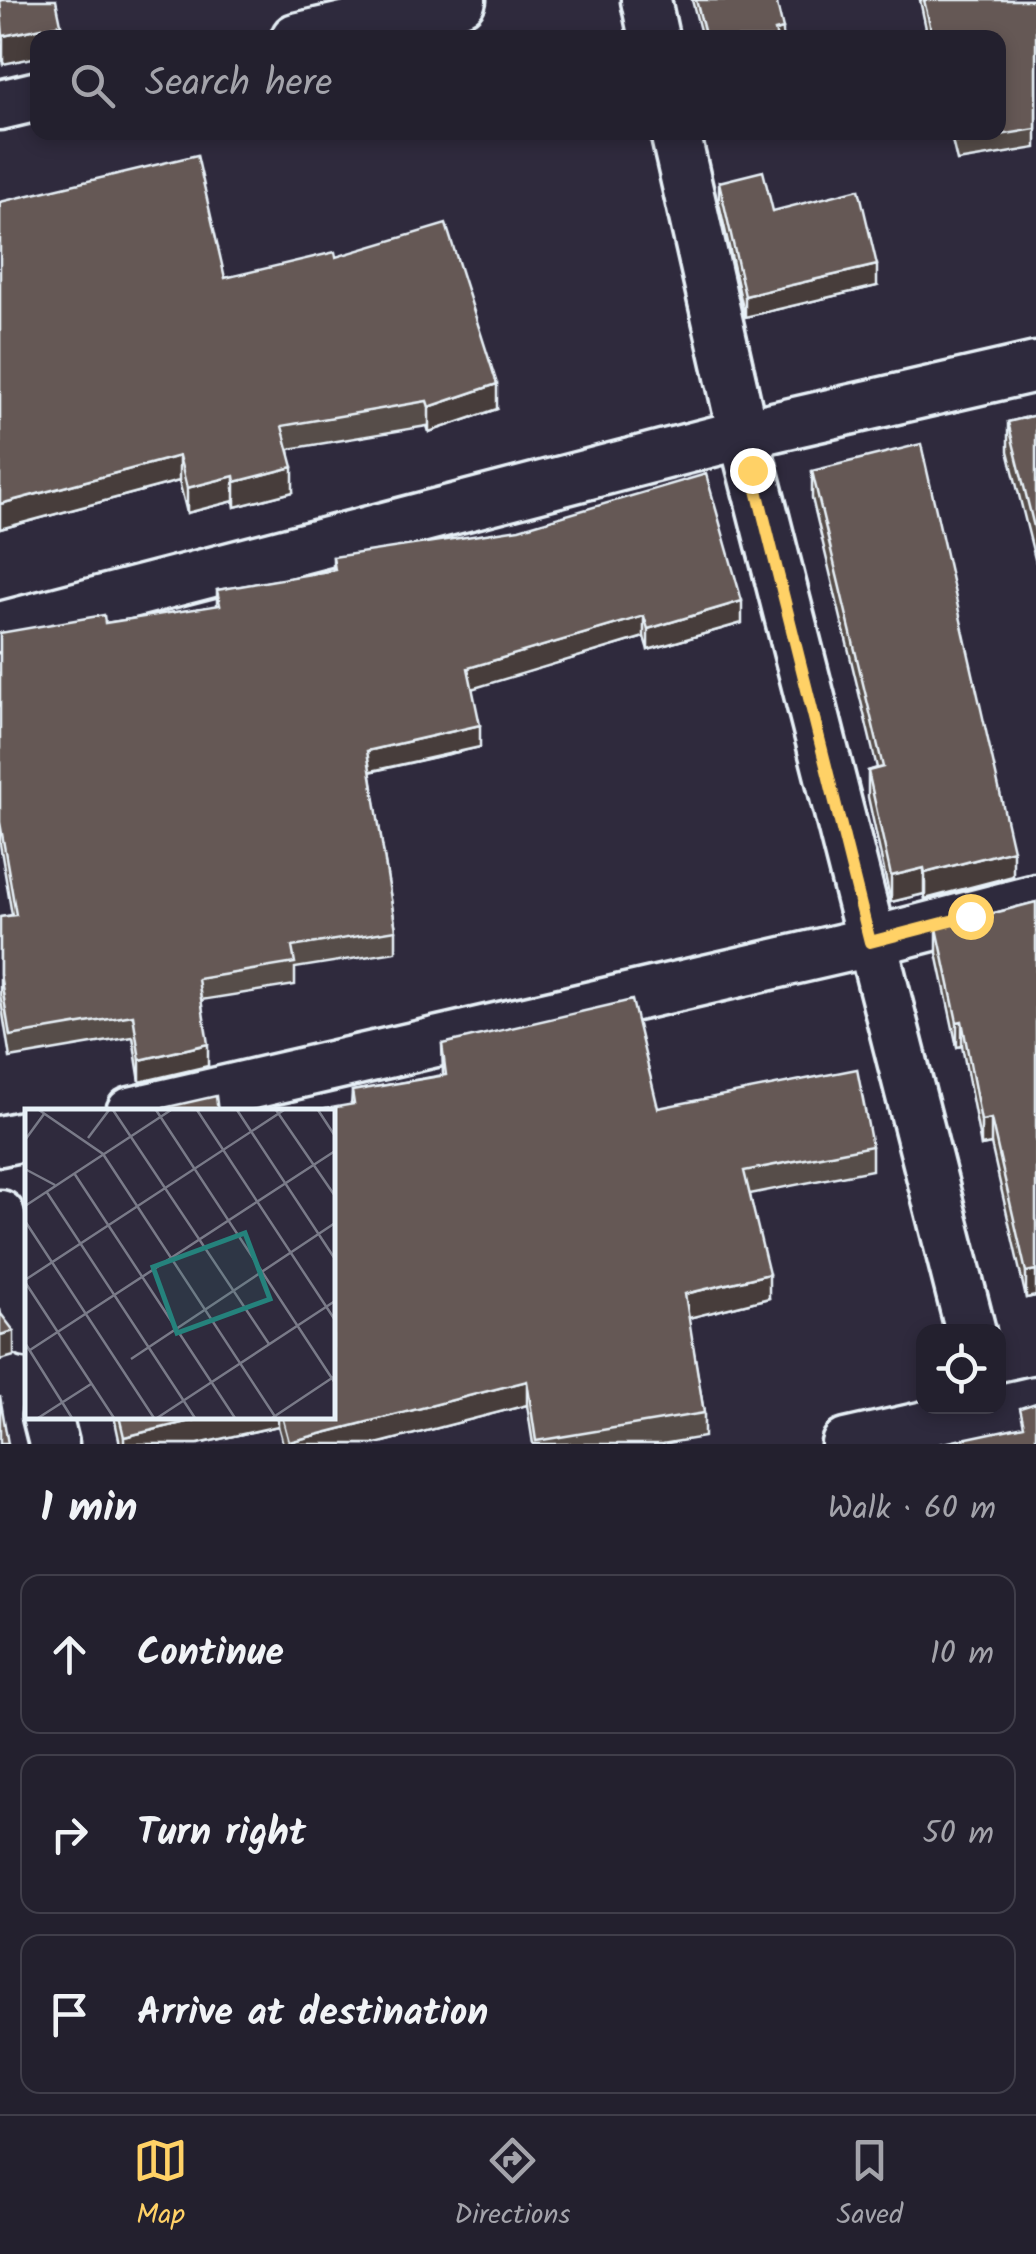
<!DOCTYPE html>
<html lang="en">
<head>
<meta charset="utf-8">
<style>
	:root { --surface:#23202e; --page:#2b2836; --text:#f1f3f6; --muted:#a3a3aa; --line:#403e4a; --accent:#ffd166 }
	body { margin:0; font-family:Kalam,sans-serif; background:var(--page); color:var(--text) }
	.controls { position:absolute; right:30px; bottom:30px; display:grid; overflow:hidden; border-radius:20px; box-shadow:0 5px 15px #0003 }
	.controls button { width:90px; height:90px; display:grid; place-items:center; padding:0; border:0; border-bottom:2px solid var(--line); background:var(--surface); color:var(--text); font:50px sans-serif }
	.stop { position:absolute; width:30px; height:30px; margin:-22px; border:8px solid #ffd166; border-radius:50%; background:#fff }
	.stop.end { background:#ffd166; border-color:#fff; box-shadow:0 2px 10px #0008 }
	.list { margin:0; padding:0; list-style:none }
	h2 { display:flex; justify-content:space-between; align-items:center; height:130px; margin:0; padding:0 40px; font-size:42px }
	h2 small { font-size:32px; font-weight:400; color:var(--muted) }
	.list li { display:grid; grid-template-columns:65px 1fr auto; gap:30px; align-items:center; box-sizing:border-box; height:160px; margin:0 20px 20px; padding:0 20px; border:2px solid var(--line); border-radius:20px }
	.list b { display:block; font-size:38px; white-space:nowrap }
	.list em { font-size:32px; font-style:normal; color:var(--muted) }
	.icon { flex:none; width:55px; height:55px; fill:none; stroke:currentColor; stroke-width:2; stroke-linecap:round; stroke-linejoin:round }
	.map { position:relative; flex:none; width:1036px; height:1444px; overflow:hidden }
	.search { position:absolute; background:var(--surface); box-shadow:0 5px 15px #0003; left:30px; right:30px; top:30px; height:110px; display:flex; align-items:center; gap:25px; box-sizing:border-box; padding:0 35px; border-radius:20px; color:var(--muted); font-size:38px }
	.sheet { height:670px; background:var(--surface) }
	nav { display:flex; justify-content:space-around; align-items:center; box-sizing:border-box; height:140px; border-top:2px solid var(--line); background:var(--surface); font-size:28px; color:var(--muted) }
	nav a { display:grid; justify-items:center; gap:5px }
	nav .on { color:var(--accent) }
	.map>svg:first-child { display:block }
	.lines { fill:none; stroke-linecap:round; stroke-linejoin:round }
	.minor-casing { stroke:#e8f1f8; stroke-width:55 }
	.minor { stroke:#2f2a3d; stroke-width:48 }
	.wall { fill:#574d48; stroke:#e8f1f8; stroke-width:2.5 }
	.shaded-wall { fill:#473e3b; stroke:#e8f1f8; stroke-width:2.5 }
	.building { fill:#655954; stroke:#e8f1f8; stroke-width:2.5 }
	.route { stroke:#ffd166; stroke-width:12 }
	.inset-road { fill:none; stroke:#797a88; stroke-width:2.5 }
	.view { fill:#25827c; fill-opacity:0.15; stroke:#25827c; stroke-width:5 }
	.inset-edge { fill:none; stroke:#e8f1f8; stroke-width:5 }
</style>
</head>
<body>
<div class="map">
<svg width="1036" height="1444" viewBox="0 0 1036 1444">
	<rect width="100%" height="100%" fill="#2f2a3d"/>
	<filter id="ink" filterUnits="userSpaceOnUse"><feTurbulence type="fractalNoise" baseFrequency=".01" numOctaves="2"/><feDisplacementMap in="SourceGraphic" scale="20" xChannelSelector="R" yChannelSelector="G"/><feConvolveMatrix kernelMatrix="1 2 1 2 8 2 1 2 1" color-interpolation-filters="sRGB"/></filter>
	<g filter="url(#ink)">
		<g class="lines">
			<defs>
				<g id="minor">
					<path d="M 646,0 L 654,38"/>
					<path d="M 296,38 L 461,0"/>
					<path d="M 0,105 L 38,96"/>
					<path d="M 675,132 L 743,434 L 971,1332"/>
					<path d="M 0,627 L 743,434 L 1036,367"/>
					<path d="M 131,1112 L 870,942 L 1036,899"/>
					<path d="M 0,1141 L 28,1135"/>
					<path d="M 0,1215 L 28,1333"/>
					<path d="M 47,1416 L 54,1444"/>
					<path d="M 846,1444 L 1036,1401"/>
				</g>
			</defs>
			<use href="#minor" class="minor-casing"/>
			<use href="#minor" class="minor"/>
		</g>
		<g class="wall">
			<path d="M 0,0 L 61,38 L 3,64 L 0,40 Z"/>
			<path d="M 692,0 L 776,0 L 783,38 L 702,38 Z"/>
			<path d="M 920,0 L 1036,0 L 1036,148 L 957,161 L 950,132 L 998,132 L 998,38 L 928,38 Z"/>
			<path d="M 719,182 L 773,211 L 877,286 L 745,317 L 719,203 Z"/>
			<path d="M 336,257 L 497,409 L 429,432 L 427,426 L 289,449 L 293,492 L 235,507 L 234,501 L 187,513 L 179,481 L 0,529 L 225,278 Z"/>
			<path d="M 1036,415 L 1036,563 L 1008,451 L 1008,422 Z"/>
			<path d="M 812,471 L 1013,876 L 925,899 L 924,894 L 891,902 L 868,797 L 868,771 L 877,768 L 812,498 Z"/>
			<path d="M 333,557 L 742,623 L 648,650 L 644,637 L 472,688 L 480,747 L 370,772 L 396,930 L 396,952 L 295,968 L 295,985 L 201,1000 L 208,1066 L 140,1082 L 133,1037 L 10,1058 L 0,995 L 0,917 L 12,915 L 0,844 L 0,633 L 105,623 L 217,606 L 217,590 L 333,571 Z"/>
			<path d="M 1036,902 L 1036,1296 L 1026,1298 L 991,1144 L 981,1146 L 962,1046 L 957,1047 L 937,953 L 937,928 Z"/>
			<path d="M 442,1044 L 658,1108 L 872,1146 L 872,1170 L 750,1194 L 769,1298 L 688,1318 L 704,1413 L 704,1437 L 662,1444 L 533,1444 L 527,1405 L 376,1444 L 283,1444 L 278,1426 L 198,1444 L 120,1444 L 114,1416 L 332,1416 L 352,1091 L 443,1075 Z"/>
		</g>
		<g class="shaded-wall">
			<path d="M 61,24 L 61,38 L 38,38 L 38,57 L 3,64 L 3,36 Z"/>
			<path d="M 783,29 L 783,38 L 775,38 L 775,31 Z"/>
			<path d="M 877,265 L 877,286 L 745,317 L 745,296 Z"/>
			<path d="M 497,384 L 497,409 L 429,432 L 429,407 Z"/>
			<path d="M 179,456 L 179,481 L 0,529 L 0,504 Z"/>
			<path d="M 293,467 L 293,492 L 235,507 L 235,482 Z"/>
			<path d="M 234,476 L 234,501 L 187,513 L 187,488 Z"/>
			<path d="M 742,601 L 742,623 L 648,650 L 648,629 Z"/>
			<path d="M 644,616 L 644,637 L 468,690 L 468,668 Z"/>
			<path d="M 480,725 L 480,747 L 367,772 L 367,751 Z"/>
			<path d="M 1013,850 L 1013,876 L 925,899 L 925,873 Z"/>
			<path d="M 924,868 L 924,894 L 891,902 L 891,876 Z"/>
			<path d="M 962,1021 L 962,1046 L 957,1047 L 957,1022 Z"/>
			<path d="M 208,1044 L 208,1066 L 140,1082 L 140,1060 Z"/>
			<path d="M 991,1119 L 991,1144 L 981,1146 L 981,1121 Z"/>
			<path d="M 1036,1270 L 1036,1296 L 1026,1298 L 1026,1272 Z"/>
			<path d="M 769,1274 L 769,1298 L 685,1319 L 685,1294 Z"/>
			<path d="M 14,1331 L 14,1356 L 0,1360 L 0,1335 Z"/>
			<path d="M 527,1381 L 527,1405 L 376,1444 L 289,1444 L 289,1442 Z"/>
			<path d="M 211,1416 L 278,1416 L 278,1426 L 198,1444 L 124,1444 L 124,1437 Z"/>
		</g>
		<g class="building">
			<path d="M 0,0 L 56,0 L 61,24 L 3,36 Z"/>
			<path d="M 696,0 L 776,0 L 783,29 L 775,31 L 777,38 L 706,38 Z"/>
			<path d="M 924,0 L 1036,0 L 1036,129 L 957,142 L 954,132 L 998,132 L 998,38 L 933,38 Z"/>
			<path d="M 197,155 L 225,278 L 335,252 L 336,257 L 446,224 L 497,384 L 429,407 L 427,401 L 282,426 L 293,467 L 235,482 L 234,476 L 187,488 L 179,456 L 0,504 L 0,202 Z"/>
			<path d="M 763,171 L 773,211 L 859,189 L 877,265 L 745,296 L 719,182 Z"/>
			<path d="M 1036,415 L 1036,535 L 1008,422 Z"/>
			<path d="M 921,444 L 1013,850 L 925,873 L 924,868 L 891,876 L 868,771 L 883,767 L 812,471 Z"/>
			<path d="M 706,474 L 742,601 L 648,629 L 644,616 L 468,668 L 480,725 L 367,751 L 396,930 L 292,947 L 295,963 L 198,979 L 208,1044 L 140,1060 L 133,1015 L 10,1036 L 0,974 L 0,917 L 16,915 L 0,822 L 0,633 L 104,615 L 105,623 L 220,605 L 217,590 L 335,570 L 333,557 L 519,529 Z"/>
			<path d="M 1036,902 L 1036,1270 L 1026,1272 L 991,1119 L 981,1121 L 962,1021 L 957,1022 L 937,928 Z"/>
			<path d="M 632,1000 L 658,1108 L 857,1069 L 872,1146 L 744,1171 L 769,1274 L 685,1294 L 704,1413 L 536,1441 L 527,1381 L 289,1442 L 282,1416 L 332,1416 L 332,1112 L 308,1112 L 354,1104 L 352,1091 L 446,1075 L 442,1044 Z"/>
			<path d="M 216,1096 L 218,1112 L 146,1112 Z"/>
			<path d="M 0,1309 L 1,1314 L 14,1331 L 0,1335 Z"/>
			<path d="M 0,1396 L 8,1444 L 0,1444 Z"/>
			<path d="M 1036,1403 L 1036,1444 L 939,1444 L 1024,1426 L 1020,1408 Z"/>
			<path d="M 119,1416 L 211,1416 L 124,1437 Z"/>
		</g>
	</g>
	<g class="lines" filter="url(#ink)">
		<path class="route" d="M 752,470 L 870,942 L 970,916"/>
	</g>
	<g transform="translate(25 1109)">
		<rect width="310" height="310" fill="#2f2a3d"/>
		<path class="inset-road" d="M 14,1 L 78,45 L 251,309M 88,1 L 244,235M 131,1 L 310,274M 172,1 L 310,211M 212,1 L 310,150M 251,1 L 310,87M 293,1 L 310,27M 63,29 L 84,1M 0,31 L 19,5M 0,60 L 30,76M 49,64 L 210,309M 21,82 L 170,309M 0,97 L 146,1M 0,112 L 129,309M 0,171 L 259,1M 0,173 L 89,309M 0,234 L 47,309M 5,241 L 310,42M 106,250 L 310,114M 13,309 L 66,275M 132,309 L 310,192M 247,309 L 310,267"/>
		<path class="view" d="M 220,124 L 245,190 L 152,224 L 128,158 Z"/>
		<rect width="310" height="310" class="inset-edge"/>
	</g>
</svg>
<div class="controls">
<button><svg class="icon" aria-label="locate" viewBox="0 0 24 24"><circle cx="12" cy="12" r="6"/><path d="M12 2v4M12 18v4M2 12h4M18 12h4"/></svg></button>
</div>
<div class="stop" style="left:970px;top:916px"></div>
<div class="stop end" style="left:752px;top:470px"></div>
<div class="search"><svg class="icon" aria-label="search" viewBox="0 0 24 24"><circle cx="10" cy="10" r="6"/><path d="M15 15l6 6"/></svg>Search here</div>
</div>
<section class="sheet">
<h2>1 min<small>Walk · 60 m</small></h2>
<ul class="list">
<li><svg class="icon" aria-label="ahead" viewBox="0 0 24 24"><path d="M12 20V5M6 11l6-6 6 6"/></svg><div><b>Continue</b></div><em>10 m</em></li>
<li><svg class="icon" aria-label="right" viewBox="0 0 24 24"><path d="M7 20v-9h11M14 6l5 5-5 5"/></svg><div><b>Turn right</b></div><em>50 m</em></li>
<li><svg class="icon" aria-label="arrive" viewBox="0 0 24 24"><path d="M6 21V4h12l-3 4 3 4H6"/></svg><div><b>Arrive at destination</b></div></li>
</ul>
</section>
<nav>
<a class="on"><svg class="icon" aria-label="map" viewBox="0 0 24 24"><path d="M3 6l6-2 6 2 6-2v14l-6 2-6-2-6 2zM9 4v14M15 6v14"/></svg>Map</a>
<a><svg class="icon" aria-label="directions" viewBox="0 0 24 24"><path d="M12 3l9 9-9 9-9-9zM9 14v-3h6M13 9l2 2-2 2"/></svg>Directions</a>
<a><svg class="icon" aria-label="saved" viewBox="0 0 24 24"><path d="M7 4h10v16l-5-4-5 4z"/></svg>Saved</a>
</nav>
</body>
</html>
